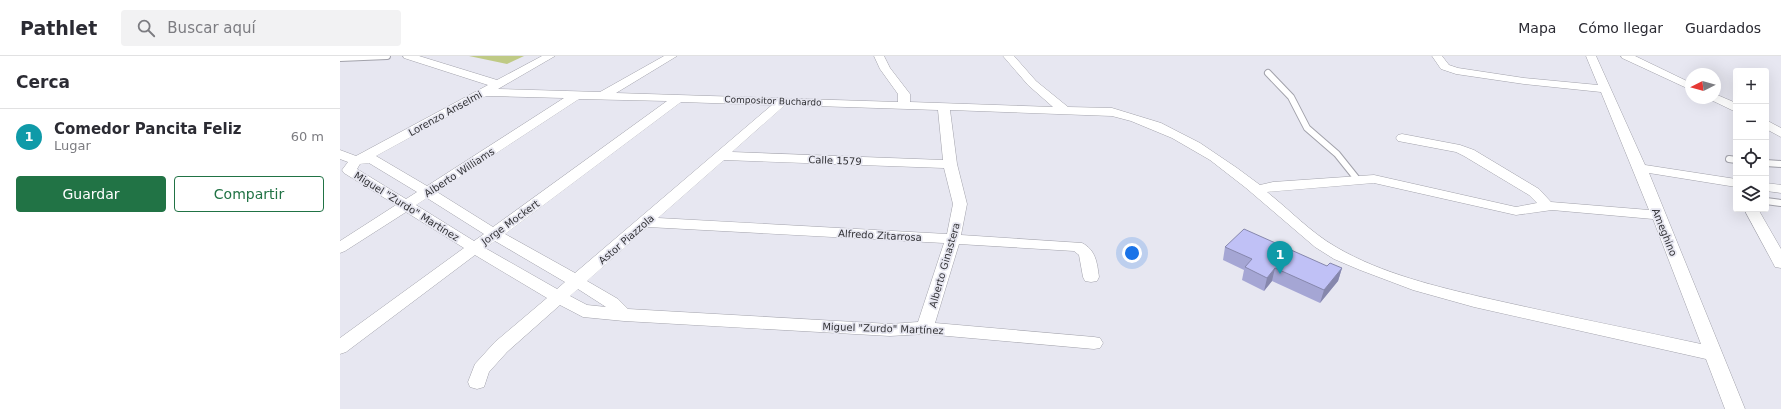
<!DOCTYPE html>
<html lang="es">
<head>
<meta charset="utf-8">
<style>
	:root { --surface:#fff; --page:#f2f2f3; --text:#2b2b33; --muted:#7c7c81; --line:#e1e1e2; --accent:#217345 }
	body { margin:0; font-family:"DejaVu Sans",sans-serif; background:var(--page); color:var(--text) }
	.controls { position:absolute; right:12px; top:12px; display:grid; overflow:hidden; border-radius:4px; box-shadow:0 4px 16px #0002 }
	.controls button { width:36px; height:36px; display:grid; place-items:center; padding:0; border:0; border-bottom:1px solid var(--line); background:var(--surface); color:var(--text); font:20px sans-serif }
	.compass { position:absolute; left:1345px; top:12px; width:36px; height:36px; border-radius:50%; background:var(--surface); box-shadow:0 4px 16px #0002; rotate:264deg }
	.you { position:absolute; left:792px; top:197px; width:14px; height:14px; margin:-10px; border:3px solid #fff; border-radius:50%; background:#1a73e8; box-shadow:0 0 0 6px #1a73e833 }
	.badge { display:grid; place-items:center; width:26px; height:26px; border-radius:50%; background:var(--accent); color:#fff; font-size:13px; font-weight:700 }
	.pin { position:absolute; translate:-50% -33px; filter:drop-shadow(0 1px 2px #0008) }
	.pin::after { content:''; position:absolute; top:21px; width:14px; height:12px; background:inherit; clip-path:polygon(0 0,100% 0,50% 100%) }
	.list { margin:0; padding:0; list-style:none }
	h2 { display:flex; justify-content:space-between; align-items:center; height:52px; margin:0; padding:0 16px; font-size:17px }
	h2 small { font-size:13px; font-weight:400; color:var(--muted) }
	.list li { display:grid; grid-template-columns:26px 1fr auto; gap:12px; align-items:center; box-sizing:border-box; height:56px; padding:0 16px; border-top:1px solid var(--line) }
	.list b { display:block; font-size:15px; white-space:nowrap }
	.list p { margin:0; font-size:13px; white-space:nowrap; color:var(--muted) }
	.list em { font-size:13px; font-style:normal; color:var(--muted) }
	.actions { display:flex; gap:8px; padding:12px 16px }
	.actions a { flex:1; padding:9px 0; border:1px solid var(--accent); border-radius:4px; text-align:center; font-size:14px; color:var(--accent) }
	.actions .main { background:var(--accent); color:#fff }
	.icon { flex:none; width:22px; height:22px; fill:none; stroke:currentColor; stroke-width:2; stroke-linecap:round; stroke-linejoin:round }
	.map { position:relative; flex:none; width:1441px; height:353px; overflow:hidden }
	header { display:flex; align-items:center; gap:24px; box-sizing:border-box; height:56px; padding:0 20px; background:var(--surface); border-bottom:1px solid var(--line) }
	header strong { font-size:19px }
	nav { display:flex; gap:22px; margin-inline-start:auto; font-size:14px }
	.search { width:280px; height:36px; background:var(--page); display:flex; align-items:center; gap:10px; box-sizing:border-box; padding:0 14px; border-radius:4px; color:var(--muted); font-size:15px }
	main { display:flex }
	aside { flex:1; background:var(--surface) }
	.map>svg:first-child { display:block }
	.green { fill:#bfca85 }
	.lines { fill:none; stroke-linecap:round; stroke-linejoin:round }
	.service-casing { stroke:#a2a2ab; stroke-width:8 }
	.minor-casing { stroke:#a2a2ab; stroke-width:1 }
	.service { stroke:#fff; stroke-width:6 }
	.minor { fill:#fff; fill-rule:evenodd }
	.wall { fill:#a5a6d4 }
	.shaded-wall { fill:#8687ac }
	.building { fill:#c0c1f6; stroke:#8687ac }
	.labels { text-anchor:middle; stroke-width:3.5; stroke-linejoin:round; paint-order:stroke }
	.far-street-label { font-size:9px; fill:#323236; stroke:#e7e7f1 }
	.street-label { font-size:10px; fill:#323236; stroke:#e7e7f1 }
</style>
</head>
<body>
<header>
<strong>Pathlet</strong>
<div class="search"><svg class="icon" aria-label="search" viewBox="0 0 24 24"><circle cx="10" cy="10" r="6"/><path d="M15 15l6 6"/></svg>Buscar aquí</div>
<nav><a>Mapa</a><a>Cómo llegar</a><a>Guardados</a></nav>
</header>
<main>
<aside>
<h2>Cerca<small></small></h2>
<ul class="list">
<li><span class="badge" style="background:#0f9aa8">1</span><div><b>Comedor Pancita Feliz</b><p>Lugar</p></div><em>60 m</em></li>
</ul>
<div class="actions"><a class="main">Guardar</a><a>Compartir</a></div>
</aside>
<div class="map">
<svg width="1441" height="353" viewBox="0 0 1441 353">
	<rect width="100%" height="100%" fill="#e7e7f1"/>
	<path class="green" d="M 129,0 L 184,0 L 167,8 Z"/>
	<g class="lines">
		<defs>
			<g id="service">
				<path d="M 0,2 L 47,0"/>
				<path d="M 928,17 L 951,41 L 967,72 L 997,98 L 1017,123"/>
				<path d="M 1389,103 L 1396,104"/>
				<path d="M 1426,107 L 1441,108"/>
				<path d="M 1426,145 L 1441,147"/>
			</g>
			<g id="minor">
				<path d="M 63,0 L 79,0 L 157,24 L 202,0 L 215,0 L 158,33 L 260,36 L 324,0 L 337,0 L 276,37 L 558,46 L 558,38 L 540,13 L 534,0 L 544,0 L 550,12 L 570,38 L 570,46 L 713,51 L 688,29 L 663,0 L 674,0 L 696,25 L 728,51 L 772,52 L 821,67 L 860,87 L 897,112 L 920,129 L 933,126 L 1034,119 L 1176,151 L 1197,147 L 1189,139 L 1124,100 L 1116,96 L 1058,85 L 1056,82 L 1058,79 L 1062,78 L 1120,89 L 1134,94 L 1199,133 L 1211,146 L 1309,154 L 1261,36 L 1184,28 L 1116,18 L 1101,13 L 1092,0 L 1102,0 L 1109,9 L 1118,12 L 1184,22 L 1258,29 L 1246,0 L 1256,0 L 1305,109 L 1396,123 L 1396,131 L 1309,117 L 1405,353 L 1385,353 L 1366,303 L 1134,251 L 1073,234 L 1020,214 L 994,203 L 975,191 L 906,132 L 870,104 L 832,82 L 791,65 L 772,60 L 610,54 L 617,108 L 627,148 L 621,179 L 742,187 C 756,194 757,207 759,221 L 757,225 L 751,226 L 745,225 L 743,221 L 739,199 L 734,195 L 619,188 L 595,267 L 754,281 L 760,282 L 763,287 L 760,292 L 754,293 L 585,278 L 550,280 L 284,265 L 243,261 L 220,249 L 167,296 L 149,316 L 144,331 L 137,333 L 130,331 L 128,326 L 135,308 L 155,286 L 207,242 L 135,199 L 6,296 L 0,298 L 0,282 L 124,192 L 66,156 L 5,195 L 0,197 L 0,185 L 56,149 L 4,117 L 2,114 L 8,106 L 0,103 L 0,94 L 16,100 L 148,29 L 64,2 ZM 146,40 L 224,42 L 87,130 L 36,100 ZM 239,43 L 327,45 L 153,171 L 97,136 ZM 341,46 L 432,49 L 235,217 L 165,178 ZM 445,49 L 598,54 L 603,104 L 392,96 ZM 384,104 L 604,112 L 613,148 L 607,178 L 318,162 ZM 29,107 L 77,136 L 66,143 L 17,113 L 20,108 ZM 1034,127 L 1176,159 L 1212,154 L 1313,163 L 1361,288 C 1291,273 1220,259 1150,243 C 1098,231 1042,218 996,191 C 970,176 950,154 927,136 ZM 87,142 L 144,178 L 134,185 L 76,149 ZM 308,171 L 604,187 L 578,266 L 550,268 L 288,253 L 278,243 L 247,225 ZM 155,185 L 225,226 L 217,233 L 145,192 ZM 238,233 L 266,251 L 247,249 L 230,240 Z"/>
				<path d="M 1281,0 L 1295,0 L 1351,27 L 1351,34 L 1282,2 Z"/>
				<path d="M 1375,38 L 1396,47 L 1396,56 L 1371,44 L 1369,42 L 1375,42 Z"/>
				<path d="M 1426,64 L 1441,72 L 1441,81 L 1426,73 Z"/>
				<path d="M 1426,127 L 1441,129 L 1441,137 L 1426,135 Z"/>
				<path d="M 1404,153 L 1418,153 L 1441,193 L 1441,212 L 1435,211 L 1433,207 Z"/>
			</g>
		</defs>
		<use href="#service" class="service-casing"/>
		<use href="#minor" class="minor-casing"/>
		<use href="#service" class="service"/>
		<use href="#minor" class="minor"/>
	</g>
	<path class="wall" d="M 885,191 L 987,210 L 1002,212 L 998,225 L 980,247 L 932,225 L 924,235 L 902,224 L 904,214 L 883,204 Z"/>
	<g class="shaded-wall">
		<path d="M 935,212 L 932,225 L 924,235 L 927,222 Z"/>
		<path d="M 1002,212 L 998,225 L 980,247 L 984,234 Z"/>
	</g>
	<path class="building" d="M 904,173 L 987,210 L 990,207 L 1002,212 L 984,234 L 935,212 L 927,222 L 905,211 L 912,203 L 885,191 Z"/>
	<g class="labels">
		<g class="far-street-label">
			<text transform="translate(433 45) rotate(2)" y="3">Compositor Buchardo</text>
		</g>
		<g class="street-label">
			<text transform="translate(105 57) rotate(-29)" y="4">Lorenzo Anselmi</text>
			<text transform="translate(495 104) rotate(2)" y="4">Calle 1579</text>
			<text transform="translate(119 116) rotate(-33)" y="4">Alberto Williams</text>
			<text transform="translate(67 150) rotate(32)" y="4">Miguel "Zurdo" Martínez</text>
			<text transform="translate(170 166) rotate(-36)" y="4">Jorge Mockert</text>
			<text transform="translate(1325 176) rotate(68)" y="4">Ameghino</text>
			<text transform="translate(540 179) rotate(3)" y="4">Alfredo Zitarrosa</text>
			<text transform="translate(286 183) rotate(-41)" y="4">Astor Piazzola</text>
			<text transform="translate(604 209) rotate(-74)" y="4">Alberto Ginastera</text>
			<text transform="translate(543 272) rotate(2)" y="4">Miguel "Zurdo" Martínez</text>
		</g>
	</g>
</svg>
<div class="controls">
<button>+</button>
<button>−</button>
<button><svg class="icon" aria-label="locate" viewBox="0 0 24 24"><circle cx="12" cy="12" r="6"/><path d="M12 2v4M12 18v4M2 12h4M18 12h4"/></svg></button>
<button><svg class="icon" aria-label="layers" viewBox="0 0 24 24"><path d="M12 4l9 5-9 5-9-5zM3 14l9 5 9-5"/></svg></button>
</div>
<svg class="compass" viewBox="-18 -18 36 36"><path d="M0-13l5 13h-10z" fill="#e53935"/><path d="M0 13l5-13h-10z" fill="#7c7c81"/></svg>
<div class="you"></div>
<div class="pin badge" style="left:940px;top:218px;background:#0f9aa8">1</div>
</div>
</main>
</body>
</html>
